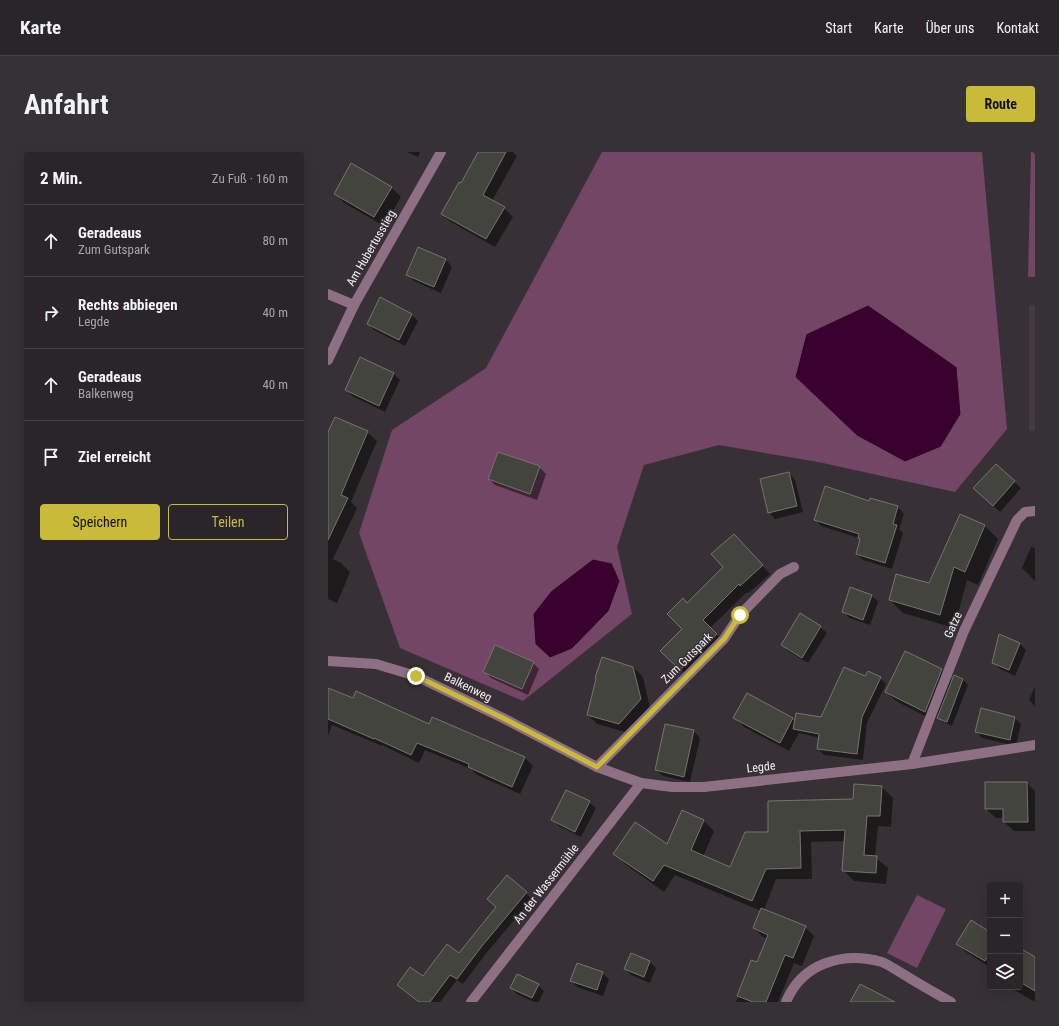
<!DOCTYPE html>
<html lang="de">
<head>
<meta charset="utf-8">
<style>
	:root { --surface:#292528; --page:#353134; --text:#f1f3f6; --muted:#a5a5a8; --line:#454245; --accent:#c9ba3a }
	body { margin:0; font-family:"Roboto Condensed",sans-serif; background:var(--page); color:var(--text) }
	.controls { position:absolute; right:12px; bottom:12px; display:grid; overflow:hidden; border-radius:4px; box-shadow:0 4px 16px #0002 }
	.controls button { width:36px; height:36px; display:grid; place-items:center; padding:0; border:0; border-bottom:1px solid var(--line); background:var(--surface); color:var(--text); font:20px sans-serif }
	.stop { position:absolute; width:12px; height:12px; margin:-9px; border:3px solid #c9ba3a; border-radius:50%; background:#fff }
	.stop.end { background:#c9ba3a; border-color:#fff; box-shadow:0 1px 4px #0008 }
	.list { margin:0; padding:0; list-style:none }
	h2 { display:flex; justify-content:space-between; align-items:center; height:52px; margin:0; padding:0 16px; font-size:17px }
	h2 small { font-size:13px; font-weight:400; color:var(--muted) }
	.list li { display:grid; grid-template-columns:26px 1fr auto; gap:12px; align-items:center; box-sizing:border-box; height:72px; padding:0 16px; border-top:1px solid var(--line) }
	.list b { display:block; font-size:15px; white-space:nowrap }
	.list p { margin:0; font-size:13px; white-space:nowrap; color:var(--muted) }
	.list em { font-size:13px; font-style:normal; color:var(--muted) }
	.actions { display:flex; gap:8px; padding:12px 16px }
	.actions a { flex:1; padding:9px 0; border:1px solid var(--accent); border-radius:4px; text-align:center; font-size:14px; color:var(--accent) }
	.actions .main { background:var(--accent); color:#111 }
	.icon { flex:none; width:22px; height:22px; fill:none; stroke:currentColor; stroke-width:2; stroke-linecap:round; stroke-linejoin:round }
	.map { position:relative; flex:none; width:707px; height:850px; overflow:hidden; border-radius:4px }
	header { display:flex; align-items:center; gap:24px; box-sizing:border-box; height:56px; padding:0 20px; background:var(--surface); border-bottom:1px solid var(--line) }
	header strong { font-size:19px }
	nav { display:flex; gap:22px; margin-inline-start:auto; font-size:14px }
	.intro { display:flex; align-items:center; justify-content:space-between; box-sizing:border-box; height:96px; padding:0 24px }
	h1 { margin:0; font-size:28px }
	.button { padding:10px 18px; border-radius:4px; background:var(--accent); color:#111; font-size:14px; font-weight:700 }
	main { display:flex; gap:24px; padding:0 24px }
	aside { flex:1; background:var(--surface); border-radius:4px; box-shadow:0 4px 16px #0002 }
	.map>svg:first-child { display:block }
	.built { fill:#453a41 }
	.green { fill:#724664 }
	.water { fill:#3a002d; stroke:#714868 }
	.shadow { fill:#0007 }
	.building { fill:#44443e; stroke:#75746e }
	.lines { fill:none; stroke-linecap:round; stroke-linejoin:round }
	.minor { stroke:#8e7084; stroke-width:10 }
	.route { stroke:#c9ba3a; stroke-width:5 }
	.labels { text-anchor:middle; stroke-width:3; stroke-linejoin:round; paint-order:stroke }
	.street-label { font-size:12px; fill:#f2eff1; stroke:#373135 }
</style>
</head>
<body>
<header>
<strong>Karte</strong>
<nav><a>Start</a><a>Karte</a><a>Über uns</a><a>Kontakt</a></nav>
</header>
<div class="intro"><h1>Anfahrt</h1><a class="button">Route</a></div>
<main>
<aside>
<h2>2 Min.<small>Zu Fuß · 160 m</small></h2>
<ul class="list">
<li><svg class="icon" aria-label="ahead" viewBox="0 0 24 24"><path d="M12 20V5M6 11l6-6 6 6"/></svg><div><b>Geradeaus</b><p>Zum Gutspark</p></div><em>80 m</em></li>
<li><svg class="icon" aria-label="right" viewBox="0 0 24 24"><path d="M7 20v-9h11M14 6l5 5-5 5"/></svg><div><b>Rechts abbiegen</b><p>Legde</p></div><em>40 m</em></li>
<li><svg class="icon" aria-label="ahead" viewBox="0 0 24 24"><path d="M12 20V5M6 11l6-6 6 6"/></svg><div><b>Geradeaus</b><p>Balkenweg</p></div><em>40 m</em></li>
<li><svg class="icon" aria-label="arrive" viewBox="0 0 24 24"><path d="M6 21V4h12l-3 4 3 4H6"/></svg><div><b>Ziel erreicht</b></div></li>
</ul>
<div class="actions"><a class="main">Speichern</a><a>Teilen</a></div>
</aside>
<div class="map">
<svg width="707" height="850" viewBox="0 0 707 850">
	<rect width="100%" height="100%" fill="#373135"/>
	<rect class="built" x="701" y="153" width="6" height="126"/>
	<g class="green">
		<path d="M 274,0 L 654,0 L 679,277 L 627,340 L 490,310 L 391,293 L 316,313 L 289,395 L 304,462 L 195,549 L 72,496 L 31,381 L 64,278 L 158,216 Z"/>
		<path d="M 703,0 L 707,0 L 707,125 L 700,125 Z"/>
		<path d="M 589,743 L 618,757 L 589,816 L 559,801 Z"/>
	</g>
	<g class="water">
		<path d="M 540,153 L 629,215 L 633,262 L 613,295 L 577,310 L 529,284 L 467,225 L 478,182 Z"/>
		<path d="M 265,407 L 284,411 L 292,429 L 281,459 L 244,497 L 222,506 L 207,492 L 205,462 L 223,439 Z"/>
	</g>
	<g class="shadow">
		<path d="M 79,0 L 92,0 L 90,5 Z"/>
		<path d="M 151,0 L 185,0 L 189,4 L 164,49 L 176,56 L 185,65 L 167,95 L 123,70 L 114,62 L 134,32 Z"/>
		<path d="M 63,35 L 73,45 L 56,74 L 16,51 L 7,41 Z"/>
		<path d="M 91,96 L 118,108 L 124,115 L 113,141 L 86,129 L 79,123 Z"/>
		<path d="M 53,147 L 84,163 L 90,169 L 77,194 L 46,178 L 40,172 Z"/>
		<path d="M 32,207 L 66,222 L 72,228 L 57,260 L 24,244 L 18,238 Z"/>
		<path d="M 39,280 L 49,289 L 23,350 L 29,356 L 5,407 L 13,411 L 22,420 L 9,451 L 0,447 L 0,282 Z"/>
		<path d="M 668,313 L 693,336 L 672,360 L 653,343 Z"/>
		<path d="M 211,315 L 218,322 L 209,348 L 167,333 L 161,327 Z"/>
		<path d="M 461,321 L 467,328 L 475,360 L 447,367 L 441,360 Z"/>
		<path d="M 543,347 L 570,355 L 576,362 L 571,377 L 575,381 L 564,417 L 535,408 L 529,402 L 533,388 L 531,386 L 493,374 L 487,367 L 542,350 Z"/>
		<path d="M 632,363 L 657,374 L 670,387 L 650,433 L 639,428 L 626,476 L 575,461 L 562,448 L 602,432 Z"/>
		<path d="M 414,391 L 442,422 L 421,441 L 419,440 L 382,476 L 397,491 L 361,526 L 334,499 L 355,477 L 360,452 L 397,415 Z"/>
		<path d="M 703,395 L 707,396 L 707,429 L 694,416 Z"/>
		<path d="M 523,436 L 544,444 L 550,450 L 542,473 L 521,466 L 515,459 Z"/>
		<path d="M 492,475 L 499,481 L 480,511 L 460,499 L 454,493 Z"/>
		<path d="M 672,483 L 692,492 L 698,498 L 687,524 L 672,517 L 665,510 Z"/>
		<path d="M 205,511 L 211,517 L 200,543 L 163,526 L 157,520 Z"/>
		<path d="M 305,515 L 315,525 L 322,556 L 301,581 L 269,572 L 260,563 Z"/>
		<path d="M 614,518 L 625,529 L 626,524 L 635,528 L 640,533 L 624,574 L 616,570 L 609,564 L 607,569 L 568,549 L 558,540 Z"/>
		<path d="M 538,526 L 552,526 L 558,532 L 539,571 L 535,608 L 496,603 L 490,597 L 492,586 L 471,581 L 461,599 L 416,575 L 407,565 L 464,567 L 467,569 L 494,566 Z"/>
		<path d="M 707,535 L 707,554 L 701,548 Z"/>
		<path d="M 0,537 L 102,573 L 105,566 L 197,606 L 205,614 L 192,642 L 149,623 L 143,617 L 97,598 L 91,611 L 54,593 L 54,594 L 4,573 L 0,584 Z"/>
		<path d="M 653,558 L 687,566 L 693,572 L 688,594 L 654,586 L 648,579 Z"/>
		<path d="M 338,573 L 366,579 L 372,586 L 362,630 L 335,624 L 328,618 Z"/>
		<path d="M 658,631 L 699,631 L 707,639 L 707,679 L 686,679 L 676,670 L 676,666 L 668,666 L 658,657 Z"/>
		<path d="M 554,635 L 565,646 L 563,675 L 550,674 L 547,705 L 560,716 L 558,732 L 526,729 L 515,718 L 518,689 L 483,690 L 484,727 L 448,727 L 436,758 L 477,775 L 486,784 L 474,814 L 466,811 L 450,850 L 408,850 L 424,809 L 429,812 L 440,787 L 435,785 L 426,776 L 433,759 L 347,723 L 336,740 L 297,712 L 286,701 L 340,694 L 375,668 L 386,679 L 375,705 L 403,716 L 441,681 L 526,648 Z"/>
		<path d="M 261,650 L 268,656 L 253,685 L 231,674 L 225,668 Z"/>
		<path d="M 179,724 L 204,747 L 160,799 L 135,832 L 129,828 L 112,850 L 91,850 L 76,839 L 70,833 L 95,826 L 131,802 L 169,755 Z"/>
		<path d="M 662,781 L 662,815 L 638,800 L 630,792 Z"/>
		<path d="M 692,799 L 707,807 L 707,850 L 681,835 L 692,835 Z"/>
		<path d="M 303,802 L 322,810 L 328,816 L 322,831 L 303,823 L 297,817 Z"/>
		<path d="M 274,821 L 281,827 L 275,844 L 249,835 L 243,829 Z"/>
		<path d="M 210,833 L 216,839 L 211,850 L 206,850 L 189,842 L 183,836 Z"/>
	</g>
	<g class="building">
		<path d="M 150,0 L 178,0 L 155,43 L 177,55 L 158,87 L 113,62 L 131,30 L 133,31 Z"/>
		<path d="M 23,11 L 64,35 L 46,65 L 6,42 Z"/>
		<path d="M 90,95 L 118,107 L 106,135 L 78,123 Z"/>
		<path d="M 52,145 L 84,162 L 71,188 L 39,172 Z"/>
		<path d="M 32,205 L 66,221 L 51,254 L 17,238 Z"/>
		<path d="M 7,265 L 40,279 L 13,343 L 20,346 L 0,388 L 0,280 Z"/>
		<path d="M 170,300 L 212,314 L 202,342 L 160,327 Z"/>
		<path d="M 668,312 L 687,329 L 665,354 L 645,336 Z"/>
		<path d="M 461,320 L 469,354 L 440,361 L 432,327 Z"/>
		<path d="M 497,334 L 541,349 L 542,346 L 570,354 L 565,372 L 569,373 L 557,411 L 528,402 L 532,387 L 530,386 L 531,382 L 486,368 Z"/>
		<path d="M 632,362 L 657,373 L 637,420 L 626,415 L 612,463 L 561,448 L 568,422 L 601,431 Z"/>
		<path d="M 406,382 L 435,413 L 412,434 L 411,432 L 375,468 L 389,482 L 352,518 L 332,499 L 354,477 L 339,462 L 355,446 L 359,451 L 395,415 L 383,402 Z"/>
		<path d="M 522,435 L 544,443 L 535,468 L 514,460 Z"/>
		<path d="M 472,461 L 493,474 L 474,506 L 453,493 Z"/>
		<path d="M 671,482 L 692,491 L 681,518 L 664,511 Z"/>
		<path d="M 167,493 L 206,510 L 194,537 L 155,520 Z"/>
		<path d="M 577,499 L 614,517 L 597,560 L 557,540 Z"/>
		<path d="M 274,505 L 305,515 L 313,547 L 291,572 L 259,563 L 268,527 L 267,526 Z"/>
		<path d="M 516,515 L 537,524 L 540,519 L 553,525 L 534,565 L 529,602 L 489,597 L 491,582 L 465,577 L 468,561 L 493,565 Z"/>
		<path d="M 626,523 L 635,527 L 619,570 L 609,566 Z"/>
		<path d="M 0,536 L 25,546 L 28,539 L 101,572 L 104,565 L 197,605 L 184,635 L 140,615 L 141,612 L 89,591 L 83,603 L 46,586 L 46,587 L 0,567 Z"/>
		<path d="M 419,541 L 465,566 L 452,591 L 405,566 Z"/>
		<path d="M 653,556 L 687,565 L 682,588 L 647,580 Z"/>
		<path d="M 337,572 L 366,578 L 356,625 L 327,618 Z"/>
		<path d="M 657,630 L 699,630 L 700,670 L 675,670 L 675,657 L 657,657 Z"/>
		<path d="M 526,632 L 554,634 L 552,664 L 539,664 L 536,703 L 549,704 L 548,721 L 514,719 L 517,678 L 472,679 L 473,716 L 438,717 L 424,749 L 336,713 L 325,729 L 285,702 L 307,670 L 339,692 L 354,658 L 376,668 L 363,698 L 402,715 L 417,680 L 440,680 L 440,649 L 525,647 Z"/>
		<path d="M 238,638 L 262,649 L 247,680 L 223,668 Z"/>
		<path d="M 179,723 L 199,740 L 154,794 L 129,827 L 122,823 L 102,850 L 91,850 L 69,833 L 82,815 L 95,824 L 119,792 L 131,801 L 168,755 L 159,747 Z"/>
		<path d="M 433,756 L 478,774 L 465,806 L 457,803 L 438,850 L 425,850 L 409,844 L 423,808 L 429,810 L 440,783 L 425,776 Z"/>
		<path d="M 643,768 L 662,780 L 662,800 L 657,809 L 628,792 Z"/>
		<path d="M 692,796 L 707,805 L 707,839 L 692,830 Z"/>
		<path d="M 303,801 L 322,809 L 316,825 L 296,817 Z"/>
		<path d="M 249,811 L 275,820 L 269,838 L 242,829 Z"/>
		<path d="M 189,822 L 211,832 L 204,846 L 182,836 Z"/>
		<path d="M 532,832 L 567,850 L 522,850 Z"/>
	</g>
	<g class="lines">
		<g class="minor">
			<path d="M 0,142 L 26,153"/>
			<path d="M 0,208 L 26,153 L 113,0"/>
			<path d="M 0,509 L 48,512 L 88,524 L 175,566 L 269,615 L 313,631 L 344,635 L 376,635 L 584,612 L 707,593"/>
			<path d="M 584,612 L 636,479 L 689,368 L 697,360 L 707,359"/>
			<path d="M 269,615 L 396,487 L 412,463 L 452,422 L 466,415"/>
			<path d="M 143,850 L 313,631"/>
			<path d="M 458,850 C 474,811 515,799 554,810 C 561,813 568,818 575,822 C 591,832 607,841 623,850"/>
		</g>
	</g>
	<g class="lines">
		<path class="route" d="M 88,524 L 175,566 L 269,615 L 396,487 L 412,463"/>
	</g>
	<g class="labels">
		<g class="street-label">
			<text transform="translate(43 96) rotate(-60)" y="4">Am Hubertusstieg</text>
			<text transform="translate(625 473) rotate(-66)" y="4">Gatze</text>
			<text transform="translate(359 506) rotate(-45)" y="4">Zum Gutspark</text>
			<text transform="translate(140 535) rotate(26)" y="4">Balkenweg</text>
			<text transform="translate(433 615) rotate(-6)" y="4">Legde</text>
			<text transform="translate(218 732) rotate(-52)" y="4">An der Wassermühle</text>
		</g>
	</g>
</svg>
<div class="controls">
<button>+</button>
<button>−</button>
<button><svg class="icon" aria-label="layers" viewBox="0 0 24 24"><path d="M12 4l9 5-9 5-9-5zM3 14l9 5 9-5"/></svg></button>
</div>
<div class="stop" style="left:412px;top:463px"></div>
<div class="stop end" style="left:88px;top:524px"></div>
</div>
</main>
</body>
</html>
